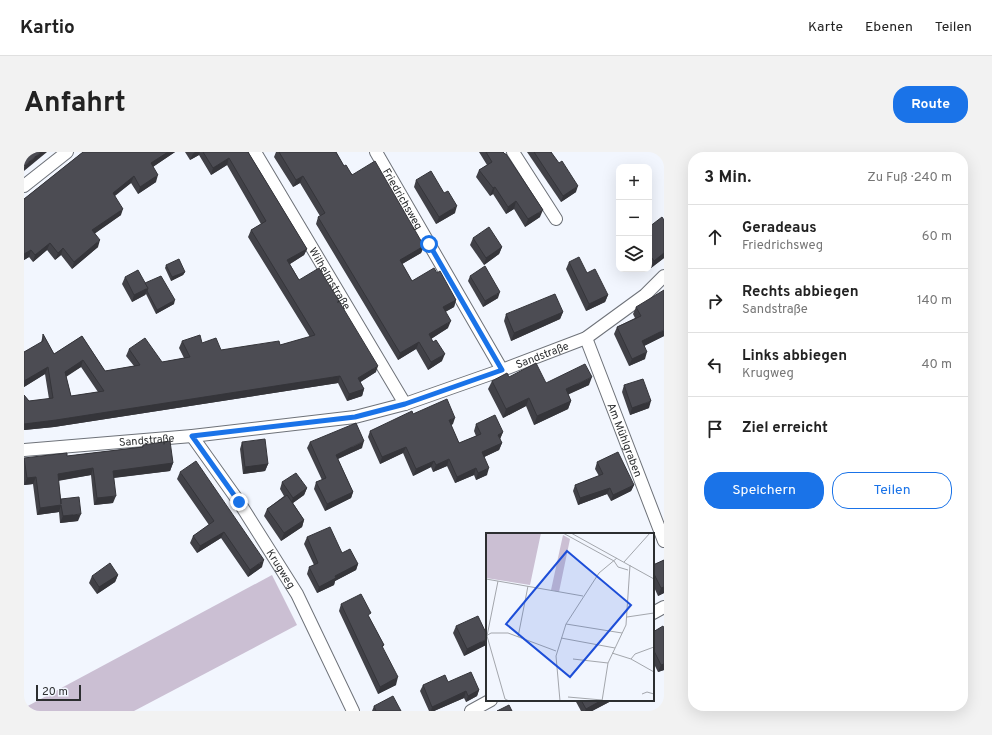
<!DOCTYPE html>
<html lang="de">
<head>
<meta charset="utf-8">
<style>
	:root { --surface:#fff; --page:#f2f2f2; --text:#222; --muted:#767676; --line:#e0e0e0; --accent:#1a73e8 }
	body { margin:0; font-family:Overpass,sans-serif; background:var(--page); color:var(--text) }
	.controls { position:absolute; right:12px; top:12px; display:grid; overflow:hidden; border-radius:8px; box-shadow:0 4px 16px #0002 }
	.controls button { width:36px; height:36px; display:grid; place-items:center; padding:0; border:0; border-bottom:1px solid var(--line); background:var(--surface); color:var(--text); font:20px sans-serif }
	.scale { position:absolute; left:12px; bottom:10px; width:45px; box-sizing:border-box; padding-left:4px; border:2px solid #2c2e30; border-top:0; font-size:11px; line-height:14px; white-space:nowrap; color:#2c2e30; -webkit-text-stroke:3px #f2f6fe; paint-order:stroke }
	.stop { position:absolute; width:12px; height:12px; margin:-9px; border:3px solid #1a73e8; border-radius:50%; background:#fff }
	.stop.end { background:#1a73e8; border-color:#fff; box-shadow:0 1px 4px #0008 }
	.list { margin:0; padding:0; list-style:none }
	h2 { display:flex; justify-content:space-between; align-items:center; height:52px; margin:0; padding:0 16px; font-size:17px }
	h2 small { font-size:13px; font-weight:400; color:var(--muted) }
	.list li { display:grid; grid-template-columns:26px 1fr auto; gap:12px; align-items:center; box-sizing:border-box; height:64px; padding:0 16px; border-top:1px solid var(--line) }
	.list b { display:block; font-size:15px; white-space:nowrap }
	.list p { margin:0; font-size:13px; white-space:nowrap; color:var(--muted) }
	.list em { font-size:13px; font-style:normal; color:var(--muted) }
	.actions { display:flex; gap:8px; padding:12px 16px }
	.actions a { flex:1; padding:9px 0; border:1px solid var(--accent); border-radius:16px; text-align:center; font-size:14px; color:var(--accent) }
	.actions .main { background:var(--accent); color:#fff }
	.icon { flex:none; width:22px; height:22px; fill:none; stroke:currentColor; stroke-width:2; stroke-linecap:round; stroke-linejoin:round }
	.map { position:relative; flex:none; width:640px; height:559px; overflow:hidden; border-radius:16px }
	header { display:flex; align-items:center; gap:24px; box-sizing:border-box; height:56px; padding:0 20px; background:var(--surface); border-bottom:1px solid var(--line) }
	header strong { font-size:19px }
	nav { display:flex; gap:22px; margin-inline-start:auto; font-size:14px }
	.intro { display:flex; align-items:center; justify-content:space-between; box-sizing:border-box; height:96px; padding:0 24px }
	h1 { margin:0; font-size:28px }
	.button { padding:10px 18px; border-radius:16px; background:var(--accent); color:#fff; font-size:14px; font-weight:700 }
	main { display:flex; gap:24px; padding:0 24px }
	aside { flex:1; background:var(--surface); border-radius:16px; box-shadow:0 4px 16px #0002 }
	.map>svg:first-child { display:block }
	.green { fill:#cbbfd3 }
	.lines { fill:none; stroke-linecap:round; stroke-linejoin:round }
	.minor-casing { stroke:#6e7279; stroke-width:14 }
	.minor { stroke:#fff; stroke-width:12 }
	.wall { fill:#414147; fill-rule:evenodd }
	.shaded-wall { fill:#35353a }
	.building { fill:#4c4c53; stroke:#35353a; fill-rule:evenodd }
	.route { stroke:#1a73e8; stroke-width:5 }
	.labels { text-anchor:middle; stroke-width:4; stroke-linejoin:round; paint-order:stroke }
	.street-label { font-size:11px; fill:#2c2e30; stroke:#f2f6fe }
	.inset-road { fill:none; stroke:#a3a6ac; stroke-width:1 }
	.view { fill:#1d4ed8; fill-opacity:0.15; stroke:#1d4ed8; stroke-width:2 }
	.inset-edge { fill:none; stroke:#2c2e30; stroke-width:2 }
</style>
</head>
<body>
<header>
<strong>Kartio</strong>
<nav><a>Karte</a><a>Ebenen</a><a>Teilen</a></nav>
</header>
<div class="intro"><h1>Anfahrt</h1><a class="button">Route</a></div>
<main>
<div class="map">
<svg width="640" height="559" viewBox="0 0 640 559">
	<rect width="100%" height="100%" fill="#f2f6fe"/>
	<path class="green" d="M 248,423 L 273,473 L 110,559 L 0,559 L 0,556 Z"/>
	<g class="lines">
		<defs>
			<g id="minor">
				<path id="s1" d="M 231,0 L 381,252"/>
				<path id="s2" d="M 352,0 L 478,218"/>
				<path d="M 489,0 L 532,67"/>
				<path d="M 0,34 L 43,0"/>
				<path id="s3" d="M 562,186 L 640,389"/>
				<path id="s4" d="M 168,284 L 215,350 L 273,442 L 329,559"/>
				<path id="s5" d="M 0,298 L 168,284 L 331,265 L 381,252 L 478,218 L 562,186 L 621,143 L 640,124"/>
				<path d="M 629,461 L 640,455"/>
				<path d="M 447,559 L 467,548"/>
			</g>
		</defs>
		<use href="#minor" class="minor-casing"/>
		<use href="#minor" class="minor"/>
	</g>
	<g class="wall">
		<path d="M 59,0 L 151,0 L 129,15 L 132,30 L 114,42 L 107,31 L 91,44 L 97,63 L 71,81 L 74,95 L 48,117 L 37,103 L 31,108 L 23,98 L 9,110 L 5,105 L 0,108 L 0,47 Z"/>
		<path d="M 161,0 L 224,0 L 283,97 L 280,103 L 266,112 L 275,128 L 352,220 L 336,230 L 340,237 L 338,244 L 323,249 L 314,231 L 30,275 L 0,278 L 0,243 L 5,249 L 25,247 L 21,222 L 0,235 L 0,200 L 17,191 L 19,182 L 30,202 L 58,184 L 81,219 L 110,214 L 102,204 L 105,197 L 138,210 L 160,206 L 155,196 L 158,189 L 178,191 L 197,198 L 256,193 L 286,185 L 224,85 L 227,78 L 237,72 L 203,13 L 187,23 L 175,3 L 166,8 ZM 57,215 L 74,240 L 47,244 L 42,224 Z"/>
		<path d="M 252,0 L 312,0 L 320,14 L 400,94 L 397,101 L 378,112 L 388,129 L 413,121 L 432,148 L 430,155 L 421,160 L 424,176 L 407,187 L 418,209 L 404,218 L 392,197 L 374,208 L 292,72 L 294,65 L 296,64 L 276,31 L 269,35 L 250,5 Z"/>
		<path d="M 455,0 L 479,0 L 516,65 L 501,75 L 490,57 L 482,62 L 469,42 L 466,44 L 452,25 L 455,18 L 463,13 Z"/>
		<path d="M 503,0 L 527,0 L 552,40 L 537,50 Z"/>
		<path d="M 392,28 L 431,61 L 412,72 L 390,35 Z"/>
		<path d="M 640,68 L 640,106 L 627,116 L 625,113 L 625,75 Z"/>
		<path d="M 449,86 L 478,95 L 475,102 L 460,113 L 446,93 Z"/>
		<path d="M 545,110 L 563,121 L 584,143 L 581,150 L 562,159 L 542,117 Z"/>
		<path d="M 142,113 L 161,120 L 159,123 L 147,129 L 141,116 Z"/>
		<path d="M 446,124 L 474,146 L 459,155 L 444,129 Z"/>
		<path d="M 101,125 L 150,152 L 132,162 L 122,142 L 121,143 L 108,150 L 98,132 Z"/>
		<path d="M 612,155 L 640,184 L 620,194 L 621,207 L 605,214 L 590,182 L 593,175 L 611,166 L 609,162 Z"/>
		<path d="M 539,160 L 536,167 L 487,189 L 480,169 L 482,162 Z"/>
		<path d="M 485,225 L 522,231 L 565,233 L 544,242 L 547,249 L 544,257 L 510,273 L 502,254 L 479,266 L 464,237 L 468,229 Z"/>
		<path d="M 600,233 L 625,256 L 606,263 L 598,240 Z"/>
		<path d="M 389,262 L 429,272 L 427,273 L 435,291 L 452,284 L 450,279 L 452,272 L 479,280 L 476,287 L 478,291 L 475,298 L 460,305 L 463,323 L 452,328 L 450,323 L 431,331 L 423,314 L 409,320 L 407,315 L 389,324 L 379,301 L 356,312 L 344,285 L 346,279 Z"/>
		<path d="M 218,290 L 244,312 L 241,319 L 219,322 L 216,297 Z"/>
		<path d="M 286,290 L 338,296 L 314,307 L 329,340 L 327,346 L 301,359 L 290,337 L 292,330 L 298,328 L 283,296 Z"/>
		<path d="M 119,293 L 149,311 L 146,319 L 90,326 L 89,351 L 70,353 L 67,323 L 34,329 L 37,347 L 54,369 L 36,371 L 35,360 L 13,363 L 9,332 L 0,333 L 0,307 L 43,304 L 118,295 Z"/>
		<path d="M 573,310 L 610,333 L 607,339 L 587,349 L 583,342 L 554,353 L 549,339 L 551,333 L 575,324 L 571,317 Z"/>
		<path d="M 156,320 L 238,415 L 224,425 L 197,386 L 173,401 L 166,391 L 169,384 L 185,373 L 153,327 Z"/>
		<path d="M 258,330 L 283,336 L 280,343 L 269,351 L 280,368 L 278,375 L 257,389 L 240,364 L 243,357 L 260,344 L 256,337 Z"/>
		<path d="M 283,385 L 318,401 L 334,412 L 332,418 L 311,429 L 310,433 L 293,441 L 283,422 L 285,415 L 290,413 L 280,392 Z"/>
		<path d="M 640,408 L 640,441 L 634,444 L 629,433 L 629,413 Z"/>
		<path d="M 94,423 L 91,430 L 73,442 L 65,431 L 68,424 Z"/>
		<path d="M 317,452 L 345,465 L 360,493 L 358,496 L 372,533 L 354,542 L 315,459 Z"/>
		<path d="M 432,474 L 462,493 L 440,504 L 429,481 Z"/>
		<path d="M 640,476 L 640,518 L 634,520 L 629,510 L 629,480 Z"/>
		<path d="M 424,530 L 455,538 L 453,544 L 442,550 L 440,546 L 410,559 L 405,559 L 396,539 L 399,533 Z"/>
		<path d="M 551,548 L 589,548 L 568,559 L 557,559 Z"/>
		<path d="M 350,554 L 377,559 L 348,559 Z"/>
	</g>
	<g class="shaded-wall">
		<path d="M 17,0 L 23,0 L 0,19 L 0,14 Z"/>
		<path d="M 144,0 L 151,0 L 124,18 L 127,11 Z"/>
		<path d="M 171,0 L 176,0 L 175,3 L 166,8 L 169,2 Z"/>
		<path d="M 205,6 L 203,13 L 187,23 L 189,16 Z"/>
		<path d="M 134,23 L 132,30 L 114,42 L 116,35 Z"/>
		<path d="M 110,24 L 107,31 L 86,47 L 89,41 Z"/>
		<path d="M 279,24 L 276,31 L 269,35 L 272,28 Z"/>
		<path d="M 554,34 L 552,40 L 537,50 L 539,44 Z"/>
		<path d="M 471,35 L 469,42 L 466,44 L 469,36 Z"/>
		<path d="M 492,49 L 490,57 L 482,62 L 484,55 Z"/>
		<path d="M 433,54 L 431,61 L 412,72 L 415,65 Z"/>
		<path d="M 99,57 L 97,63 L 66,85 L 68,78 Z"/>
		<path d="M 519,58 L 516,65 L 501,75 L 504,67 Z"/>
		<path d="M 76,88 L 74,95 L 48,117 L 50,110 Z"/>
		<path d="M 26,91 L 23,98 L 9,110 L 11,103 Z"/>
		<path d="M 400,94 L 397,101 L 373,115 L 376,108 Z"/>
		<path d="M 478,95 L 475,102 L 460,113 L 462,106 Z"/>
		<path d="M 39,96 L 37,103 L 31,108 L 34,101 Z"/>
		<path d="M 283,97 L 280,103 L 261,115 L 263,108 Z"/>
		<path d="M 7,98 L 5,105 L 0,108 L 0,102 Z"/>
		<path d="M 640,101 L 640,106 L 627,116 L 630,109 Z"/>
		<path d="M 161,120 L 159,123 L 147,129 L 148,125 Z"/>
		<path d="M 124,136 L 121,143 L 108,150 L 110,143 Z"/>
		<path d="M 476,140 L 474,146 L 459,155 L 461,149 Z"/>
		<path d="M 584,143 L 581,150 L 562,159 L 565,152 Z"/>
		<path d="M 151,148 L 150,152 L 132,162 L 133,158 Z"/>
		<path d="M 432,148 L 430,155 L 416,163 L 419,155 Z"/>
		<path d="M 539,160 L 536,167 L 487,189 L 490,181 Z"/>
		<path d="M 427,169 L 424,176 L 402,190 L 405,182 Z"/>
		<path d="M 640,178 L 640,184 L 616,196 L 618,189 Z"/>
		<path d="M 395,190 L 392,197 L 374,208 L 376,201 Z"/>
		<path d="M 623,200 L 621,207 L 605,214 L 608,207 Z"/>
		<path d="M 421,202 L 418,209 L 404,218 L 407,210 Z"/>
		<path d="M 59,208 L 57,215 L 39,227 L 41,220 Z"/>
		<path d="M 354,214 L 352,220 L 332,233 L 334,226 Z"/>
		<path d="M 24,215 L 21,222 L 0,235 L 0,229 Z"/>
		<path d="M 316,224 L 314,231 L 30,275 L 0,278 L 0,272 Z"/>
		<path d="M 568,225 L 565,233 L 539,245 L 542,237 Z"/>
		<path d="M 340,237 L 338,244 L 323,249 L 325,242 Z"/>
		<path d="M 505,246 L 502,254 L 479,266 L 482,257 Z"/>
		<path d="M 547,249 L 544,257 L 510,273 L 513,264 Z"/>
		<path d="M 627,249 L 625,256 L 606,263 L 608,256 Z"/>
		<path d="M 431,266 L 429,272 L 422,275 L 425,268 Z"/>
		<path d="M 479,280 L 476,287 L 471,289 L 474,283 Z"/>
		<path d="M 340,289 L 338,296 L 309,309 L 312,303 Z"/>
		<path d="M 478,291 L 475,298 L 456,307 L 458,300 Z"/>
		<path d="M 382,295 L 379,301 L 356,312 L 358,305 Z"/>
		<path d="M 425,307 L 423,314 L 409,320 L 412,313 Z"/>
		<path d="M 410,309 L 407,315 L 389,324 L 392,317 Z"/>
		<path d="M 149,311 L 146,319 L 87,326 L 89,319 Z"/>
		<path d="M 244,312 L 241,319 L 219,322 L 221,315 Z"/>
		<path d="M 69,316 L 67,323 L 31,329 L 34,322 Z"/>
		<path d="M 452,316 L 450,323 L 431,331 L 433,325 Z"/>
		<path d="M 465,316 L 463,323 L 452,328 L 454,321 Z"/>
		<path d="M 12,325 L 9,332 L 0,333 L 3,326 Z"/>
		<path d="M 610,333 L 607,339 L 587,349 L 589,343 Z"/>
		<path d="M 283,336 L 280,343 L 266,353 L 269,346 Z"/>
		<path d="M 586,336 L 583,342 L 554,353 L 556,346 Z"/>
		<path d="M 329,340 L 327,346 L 301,359 L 303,352 Z"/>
		<path d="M 92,344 L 89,351 L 70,353 L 73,346 Z"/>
		<path d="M 37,353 L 35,360 L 13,363 L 16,356 Z"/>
		<path d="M 57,362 L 54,369 L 36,371 L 39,364 Z"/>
		<path d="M 280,368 L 278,375 L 257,389 L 260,381 Z"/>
		<path d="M 200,380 L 197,386 L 173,401 L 176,394 Z"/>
		<path d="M 240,408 L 238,415 L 224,425 L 226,418 Z"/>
		<path d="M 334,412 L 332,418 L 311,429 L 310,433 L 293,441 L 295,435 L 311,424 Z"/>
		<path d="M 94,423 L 91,430 L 73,442 L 75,435 Z"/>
		<path d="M 640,435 L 640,441 L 634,444 L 637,436 Z"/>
		<path d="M 463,487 L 463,491 L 462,493 L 440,504 L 443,497 Z"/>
		<path d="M 640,512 L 640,518 L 634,520 L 637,513 Z"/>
		<path d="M 374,525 L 372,533 L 354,542 L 356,535 Z"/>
		<path d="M 455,538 L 453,544 L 442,550 L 444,544 Z"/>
		<path d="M 442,539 L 440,546 L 410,559 L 407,559 L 408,555 Z"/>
		<path d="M 578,548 L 589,548 L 568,559 L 561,559 L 562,557 Z"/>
	</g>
	<g class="building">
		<path d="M 0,0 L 17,0 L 0,14 Z"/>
		<path d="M 59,0 L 144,0 L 127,11 L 134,23 L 116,35 L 110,24 L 89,41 L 99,57 L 68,78 L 76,88 L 50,110 L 39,96 L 34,101 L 26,91 L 11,103 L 7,98 L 0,102 L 0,47 Z"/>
		<path d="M 179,0 L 224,0 L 283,97 L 263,108 L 275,128 L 295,116 L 354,214 L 334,226 L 340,237 L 325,242 L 316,224 L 32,268 L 0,272 L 0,243 L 5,249 L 29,246 L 24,215 L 0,229 L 0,200 L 19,189 L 19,182 L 30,202 L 58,184 L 81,219 L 116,213 L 105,197 L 121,186 L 138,210 L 166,205 L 158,189 L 176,183 L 178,191 L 192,186 L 197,198 L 255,189 L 256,193 L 291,183 L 227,78 L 242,69 L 205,6 L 189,16 ZM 59,208 L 80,239 L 47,244 L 41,220 Z"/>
		<path d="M 255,0 L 312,0 L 320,14 L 322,13 L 328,23 L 351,9 L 400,94 L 376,108 L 388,129 L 410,116 L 413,121 L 416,119 L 432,148 L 419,155 L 427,169 L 405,182 L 409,190 L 412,188 L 421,202 L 407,210 L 395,190 L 376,201 L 294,65 L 301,61 L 279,24 L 272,28 Z"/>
		<path d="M 462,0 L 479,0 L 481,2 L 482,2 L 519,58 L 504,67 L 492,49 L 484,55 L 471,35 L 469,36 L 455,18 L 468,10 Z"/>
		<path d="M 510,0 L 527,0 L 535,11 L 538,9 L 554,34 L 539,44 Z"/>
		<path d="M 407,19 L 420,41 L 424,39 L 433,54 L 415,65 L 392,28 Z"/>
		<path d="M 638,65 L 640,68 L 640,101 L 630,109 L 625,102 L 625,75 Z"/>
		<path d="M 465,75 L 478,95 L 462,106 L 449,86 Z"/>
		<path d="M 555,105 L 563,121 L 571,117 L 584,143 L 565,152 L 545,110 Z"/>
		<path d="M 155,107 L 161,120 L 148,125 L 142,113 Z"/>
		<path d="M 461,114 L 476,140 L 461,149 L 446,124 Z"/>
		<path d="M 114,118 L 124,136 L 110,143 L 101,125 Z"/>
		<path d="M 137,124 L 151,148 L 133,158 L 123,139 L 124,136 L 121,131 Z"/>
		<path d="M 640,138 L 640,178 L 618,189 L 623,200 L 608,207 L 593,175 L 617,164 L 612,155 Z"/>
		<path d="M 531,142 L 539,160 L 490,181 L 482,162 Z"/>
		<path d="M 512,211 L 522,231 L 561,212 L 568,225 L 542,237 L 547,249 L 513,264 L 505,246 L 482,257 L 468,229 L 483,221 L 485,225 Z"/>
		<path d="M 619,227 L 627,249 L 608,256 L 600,233 Z"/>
		<path d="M 423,247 L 431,266 L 425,268 L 435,291 L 457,282 L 452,272 L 471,263 L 479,280 L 474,283 L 478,291 L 458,300 L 465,316 L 454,321 L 452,316 L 433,325 L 425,307 L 412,313 L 410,309 L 392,317 L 382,295 L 358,305 L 346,279 L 388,259 L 389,262 Z"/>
		<path d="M 332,271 L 340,289 L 312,303 L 329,340 L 303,352 L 292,330 L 302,326 L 286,290 Z"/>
		<path d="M 241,287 L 244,312 L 221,315 L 218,290 Z"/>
		<path d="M 146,289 L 149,311 L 89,319 L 92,344 L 73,346 L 69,316 L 34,322 L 37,352 L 37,347 L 55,345 L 57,362 L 39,364 L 37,353 L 16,356 L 12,325 L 3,326 L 0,306 L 43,301 L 43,304 L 119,295 L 119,293 Z"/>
		<path d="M 594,300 L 610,333 L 589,343 L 586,336 L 556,346 L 551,333 L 579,322 L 573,310 Z"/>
		<path d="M 172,309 L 240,408 L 226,418 L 200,380 L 176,394 L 169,384 L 190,369 L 156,320 Z"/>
		<path d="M 272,321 L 283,336 L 269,346 L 258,330 Z"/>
		<path d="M 263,343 L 280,368 L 260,381 L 243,357 Z"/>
		<path d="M 306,375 L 318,401 L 326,397 L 334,412 L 311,424 L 312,426 L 295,435 L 285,415 L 294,411 L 283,385 Z"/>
		<path d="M 640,408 L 640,435 L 637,436 L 629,420 L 629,413 Z"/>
		<path d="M 86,411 L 94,423 L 75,435 L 68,424 Z"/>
		<path d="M 337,442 L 347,461 L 344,463 L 360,493 L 358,494 L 374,525 L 356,535 L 317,452 Z"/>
		<path d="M 454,464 L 463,483 L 463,487 L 443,497 L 432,474 Z"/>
		<path d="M 639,474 L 640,476 L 640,512 L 637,513 L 629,497 L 629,480 Z"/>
		<path d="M 447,520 L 455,538 L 444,544 L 442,539 L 408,555 L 399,533 L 421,523 L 424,530 Z"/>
		<path d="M 369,544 L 377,559 L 352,559 L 350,554 Z"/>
		<path d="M 557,548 L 578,548 L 562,557 Z"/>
		<path d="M 485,553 L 488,559 L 473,559 Z"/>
	</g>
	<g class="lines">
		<path class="route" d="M 215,350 L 168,284 L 331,265 L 381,252 L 478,218 L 405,92"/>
	</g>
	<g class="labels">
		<g class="street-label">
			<text dy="4" stroke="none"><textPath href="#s2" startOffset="54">Friedrichsweg</textPath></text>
			<text dy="4" stroke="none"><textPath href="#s1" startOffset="147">Wilhelmstraße</textPath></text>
			<text dy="4" stroke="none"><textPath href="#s5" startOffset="530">Sandstraße</textPath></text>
			<text dy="4" stroke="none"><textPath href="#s5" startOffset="123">Sandstraße</textPath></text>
			<text dy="4" stroke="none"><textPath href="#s3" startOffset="109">Am Mühlgraben</textPath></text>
			<text dy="4" stroke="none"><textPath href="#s4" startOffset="160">Krugweg</textPath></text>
		</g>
	</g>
	<g transform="translate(462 381)">
		<rect width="168" height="168" fill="#f2f6fe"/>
		<path d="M 0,0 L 55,0 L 44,52 L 0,45 ZM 77,2 L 84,6 L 73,59 L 65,57 Z" fill="#cbbfd3"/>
		<path class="inset-road" d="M 77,0 L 128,28 L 132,34 L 142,37M 85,0 L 168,46M 138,29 L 164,0M 0,46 L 97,63M 12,48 L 1,103 L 19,166 L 23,168M 141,84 L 168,80M 80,91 L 136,100M 0,103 L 5,100 L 22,100 L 70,118M 32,104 L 42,53M 75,105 L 129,115M 126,120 L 145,126 L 168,139M 87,126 L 122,130M 145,126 L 149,121 L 168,114M 156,161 L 161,159 L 168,161M 82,164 L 116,167M 74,168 L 70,123 L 80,91 L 113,40 L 131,25M 116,168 L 122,130 L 140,92 L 144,32"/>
		<path class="view" d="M 81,18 L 145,72 L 84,144 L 20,91 Z"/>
		<rect width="168" height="168" class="inset-edge"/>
	</g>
</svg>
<div class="controls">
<button>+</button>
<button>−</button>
<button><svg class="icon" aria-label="layers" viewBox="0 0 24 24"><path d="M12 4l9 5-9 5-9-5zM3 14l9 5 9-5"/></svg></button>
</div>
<div class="scale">20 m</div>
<div class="stop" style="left:405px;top:92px"></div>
<div class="stop end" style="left:215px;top:350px"></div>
</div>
<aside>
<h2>3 Min.<small>Zu Fuß · 240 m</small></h2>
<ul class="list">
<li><svg class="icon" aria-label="ahead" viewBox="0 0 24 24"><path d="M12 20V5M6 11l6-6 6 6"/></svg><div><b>Geradeaus</b><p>Friedrichsweg</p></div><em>60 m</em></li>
<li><svg class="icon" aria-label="right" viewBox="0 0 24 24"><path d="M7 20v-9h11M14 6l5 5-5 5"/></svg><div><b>Rechts abbiegen</b><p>Sandstraße</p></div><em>140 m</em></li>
<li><svg class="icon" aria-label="left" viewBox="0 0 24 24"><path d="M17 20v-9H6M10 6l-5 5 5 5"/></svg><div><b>Links abbiegen</b><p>Krugweg</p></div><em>40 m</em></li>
<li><svg class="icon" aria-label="arrive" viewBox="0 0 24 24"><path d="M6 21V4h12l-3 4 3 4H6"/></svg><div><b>Ziel erreicht</b></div></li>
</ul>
<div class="actions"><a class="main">Speichern</a><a>Teilen</a></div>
</aside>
</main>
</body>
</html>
